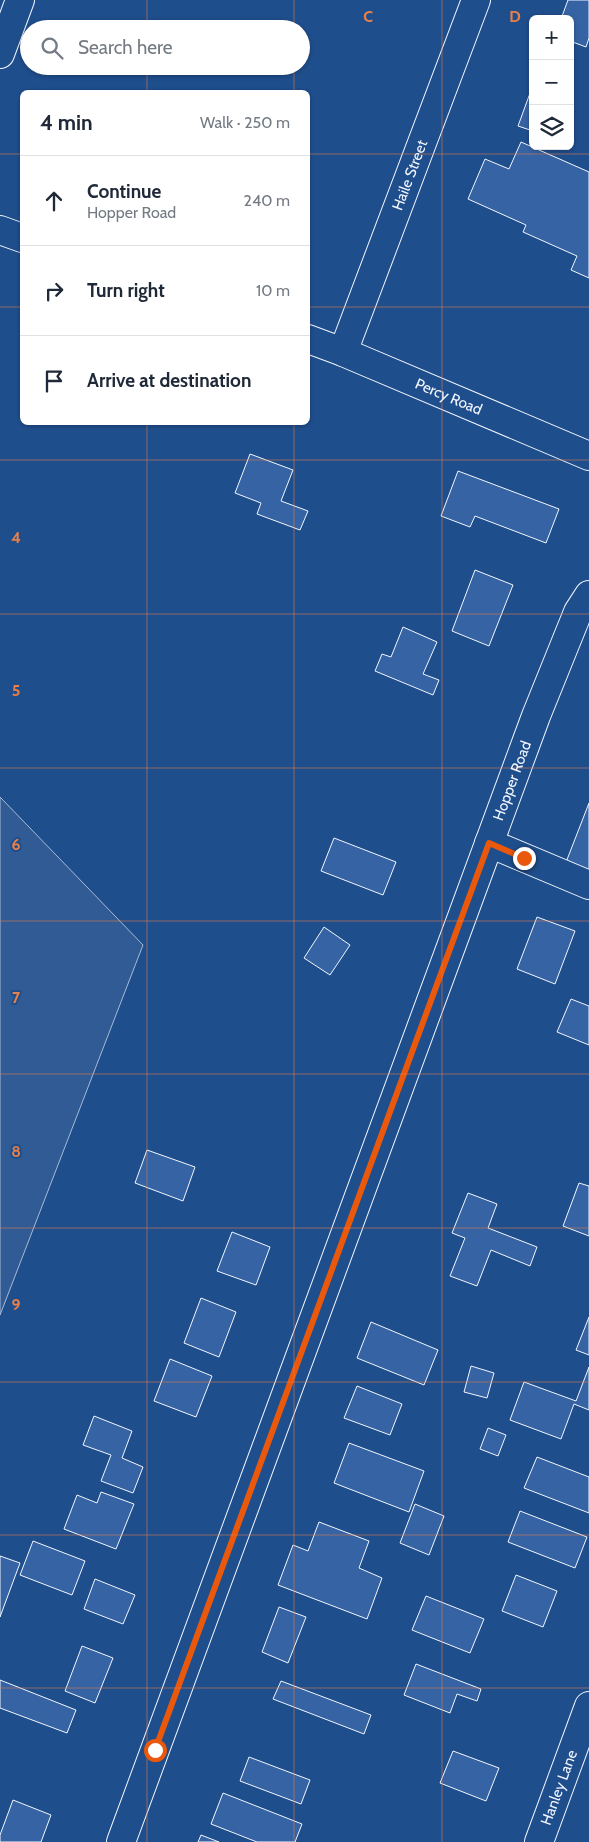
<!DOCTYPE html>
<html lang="en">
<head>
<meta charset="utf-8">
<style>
	:root { --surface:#fff; --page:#f2f2f3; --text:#1f2937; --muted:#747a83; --line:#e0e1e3 }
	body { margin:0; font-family:Cabin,sans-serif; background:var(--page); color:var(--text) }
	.controls { position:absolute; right:15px; top:15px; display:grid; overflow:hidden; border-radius:8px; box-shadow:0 1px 4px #0004 }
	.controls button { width:45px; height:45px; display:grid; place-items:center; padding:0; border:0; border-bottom:1px solid var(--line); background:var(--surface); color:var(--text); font:25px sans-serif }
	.stop { position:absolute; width:15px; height:15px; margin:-11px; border:4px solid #ea580c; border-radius:50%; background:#fff }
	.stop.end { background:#ea580c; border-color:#fff; box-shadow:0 1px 5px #0008 }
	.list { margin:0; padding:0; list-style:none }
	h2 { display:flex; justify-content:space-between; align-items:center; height:65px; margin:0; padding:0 20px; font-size:21px }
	h2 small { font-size:16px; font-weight:400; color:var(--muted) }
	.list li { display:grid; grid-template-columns:32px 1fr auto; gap:15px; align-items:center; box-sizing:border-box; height:90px; padding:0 20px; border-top:1px solid var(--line) }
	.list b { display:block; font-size:19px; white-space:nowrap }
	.list p { margin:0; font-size:16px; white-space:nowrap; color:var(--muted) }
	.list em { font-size:16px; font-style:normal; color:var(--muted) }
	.icon { flex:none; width:28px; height:28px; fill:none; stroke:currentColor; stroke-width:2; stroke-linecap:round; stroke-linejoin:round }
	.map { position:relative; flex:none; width:589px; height:1842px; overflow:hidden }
	.search { position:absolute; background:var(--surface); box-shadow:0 1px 4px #0004; left:20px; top:20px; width:290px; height:55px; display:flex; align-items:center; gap:12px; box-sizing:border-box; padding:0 18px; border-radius:28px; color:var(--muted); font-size:19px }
	.panel { position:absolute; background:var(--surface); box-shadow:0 1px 4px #0004; left:20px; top:90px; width:290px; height:335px; border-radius:8px }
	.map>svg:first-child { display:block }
	.built { fill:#305b95; stroke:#a8bbd7 }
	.building { fill:#3563a3; stroke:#f2f6ff }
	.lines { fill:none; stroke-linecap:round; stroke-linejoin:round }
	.minor-casing { stroke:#f2f6ff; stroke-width:30 }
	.major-casing { stroke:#f2f6ff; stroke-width:30 }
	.minor { stroke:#1f4e8c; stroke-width:28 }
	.major { stroke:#1f4e8c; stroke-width:28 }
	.route { stroke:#ea580c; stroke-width:6 }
	.grid { fill:none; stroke:#ea8049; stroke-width:1; stroke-opacity:0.55 }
	.labels { text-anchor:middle; stroke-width:4; stroke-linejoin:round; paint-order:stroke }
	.street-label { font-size:15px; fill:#f2f6ff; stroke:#1f4e8c }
	.grid-label { font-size:16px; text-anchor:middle; font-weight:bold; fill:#ea8049; stroke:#1f4e8c; stroke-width:4; stroke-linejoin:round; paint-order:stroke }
</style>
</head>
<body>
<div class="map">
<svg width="589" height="1842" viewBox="0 0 589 1842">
	<rect width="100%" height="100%" fill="#1f4e8c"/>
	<path class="built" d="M 0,797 L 143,945 L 0,1315 Z"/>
	<g class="building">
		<path d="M 568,0 L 589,0 L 589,38 L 586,47 L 570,41 L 570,19 L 561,19 Z"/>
		<path d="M 533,85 L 533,131 L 518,126 Z"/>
		<path d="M 521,142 L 589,172 L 589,278 L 571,270 L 577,256 L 523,232 L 526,225 L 468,199 L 485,159 L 509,169 Z"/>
		<path d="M 250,454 L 293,470 L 281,501 L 308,511 L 300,530 L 257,514 L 261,503 L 235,493 Z"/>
		<path d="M 458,471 L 559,509 L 546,543 L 475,516 L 470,527 L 441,516 Z"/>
		<path d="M 475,570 L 513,585 L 489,646 L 452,631 Z"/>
		<path d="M 403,627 L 437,642 L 423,674 L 439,680 L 433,695 L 375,671 L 382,654 L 391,657 Z"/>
		<path d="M 589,803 L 589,880 L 563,870 Z"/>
		<path d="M 334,838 L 396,862 L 383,895 L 321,871 Z"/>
		<path d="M 537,917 L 575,931 L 555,984 L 517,969 Z"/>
		<path d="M 324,927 L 350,945 L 330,975 L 304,958 Z"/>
		<path d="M 571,999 L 589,1006 L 589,1045 L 557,1032 Z"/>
		<path d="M 147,1150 L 195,1167 L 183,1201 L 135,1183 Z"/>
		<path d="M 579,1183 L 589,1186 L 589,1236 L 563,1226 Z"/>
		<path d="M 468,1193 L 497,1204 L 488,1228 L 537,1247 L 530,1266 L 491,1250 L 477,1286 L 450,1276 L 465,1238 L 452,1233 Z"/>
		<path d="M 232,1232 L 270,1247 L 256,1285 L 217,1271 Z"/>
		<path d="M 201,1298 L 236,1312 L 219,1357 L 184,1343 Z"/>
		<path d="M 589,1317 L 589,1355 L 576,1350 Z"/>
		<path d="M 371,1322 L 438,1350 L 424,1385 L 357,1358 Z"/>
		<path d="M 170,1359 L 212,1376 L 196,1417 L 154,1401 Z"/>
		<path d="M 471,1366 L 494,1373 L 487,1398 L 464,1392 Z"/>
		<path d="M 589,1367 L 589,1410 L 574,1404 L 561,1439 L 510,1420 L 524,1382 L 576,1401 Z"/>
		<path d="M 357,1386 L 402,1404 L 390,1435 L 344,1418 Z"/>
		<path d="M 94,1416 L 132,1431 L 122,1458 L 143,1467 L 133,1493 L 101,1481 L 111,1455 L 83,1445 Z"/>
		<path d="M 488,1428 L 506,1435 L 498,1456 L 480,1449 Z"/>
		<path d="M 349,1443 L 424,1471 L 409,1512 L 334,1483 Z"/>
		<path d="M 537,1457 L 589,1477 L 589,1513 L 524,1488 Z"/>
		<path d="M 101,1492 L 134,1504 L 116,1549 L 64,1529 L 77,1495 L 97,1503 Z"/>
		<path d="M 415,1504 L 444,1516 L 429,1555 L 400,1543 Z"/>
		<path d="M 520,1511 L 587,1537 L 575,1568 L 508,1542 Z"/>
		<path d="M 319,1522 L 369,1541 L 359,1568 L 382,1578 L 367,1619 L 278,1585 L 293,1545 L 308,1551 Z"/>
		<path d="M 33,1541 L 85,1561 L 72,1595 L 20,1575 Z"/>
		<path d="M 0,1556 L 20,1563 L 0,1617 Z"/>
		<path d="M 516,1575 L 557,1591 L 543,1627 L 502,1611 Z"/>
		<path d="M 95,1579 L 135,1595 L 123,1624 L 84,1609 Z"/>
		<path d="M 426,1596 L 484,1619 L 470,1653 L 412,1630 Z"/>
		<path d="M 279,1607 L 306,1617 L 288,1663 L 262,1652 Z"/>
		<path d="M 82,1646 L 113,1658 L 95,1703 L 65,1691 Z"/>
		<path d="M 416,1664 L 481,1689 L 477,1701 L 457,1694 L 450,1713 L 404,1695 Z"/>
		<path d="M 0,1680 L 76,1710 L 67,1733 L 0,1708 Z"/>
		<path d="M 281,1681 L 371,1715 L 364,1734 L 273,1699 Z"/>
		<path d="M 453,1751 L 499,1768 L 486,1801 L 440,1783 Z"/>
		<path d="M 249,1757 L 310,1780 L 301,1804 L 240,1781 Z"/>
		<path d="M 223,1793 L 302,1824 L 295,1842 L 257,1842 L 211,1824 Z"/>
		<path d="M 13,1800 L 51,1815 L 41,1842 L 0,1842 L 0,1835 Z"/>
		<path d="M 201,1835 L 219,1842 L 198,1842 Z"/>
	</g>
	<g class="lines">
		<defs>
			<g id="minor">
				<path d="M 0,54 L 20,0"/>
				<path d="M 0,230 L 22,238"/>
				<path id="s1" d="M 308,339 L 343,352 L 589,456"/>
				<path id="s2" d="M 343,352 L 476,0"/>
				<path d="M 489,843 L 589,885"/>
				<path id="s3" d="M 539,1842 L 589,1706"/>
			</g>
			<g id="major">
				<path id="s4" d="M 121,1842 L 536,716 L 578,612 L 589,595"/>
			</g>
		</defs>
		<use href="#minor" class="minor-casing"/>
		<use href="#major" class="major-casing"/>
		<use href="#minor" class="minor"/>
		<use href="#major" class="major"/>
	</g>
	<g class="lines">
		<path class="route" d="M 155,1750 L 489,843 L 524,858"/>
	</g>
	<path class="grid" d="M 147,0 L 147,29M 294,0 L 294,29M 442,0 L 442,1842M 147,66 L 147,92M 294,66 L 294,92M 0,154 L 22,154M 308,154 L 589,154M 0,307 L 22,307M 308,307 L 589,307M 147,422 L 147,1842M 294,422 L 294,1842M 0,460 L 589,460M 0,614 L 589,614M 0,768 L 589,768M 0,921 L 589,921M 0,1074 L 589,1074M 0,1228 L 589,1228M 0,1382 L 589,1382M 0,1535 L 589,1535M 0,1688 L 589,1688"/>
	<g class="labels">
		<g class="street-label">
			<text dy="5" stroke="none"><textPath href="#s2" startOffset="189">Haile Street</textPath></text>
			<text dy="5" stroke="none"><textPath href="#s1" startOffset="152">Percy Road</textPath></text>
			<text dy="5" stroke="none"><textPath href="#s4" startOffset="1131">Hopper Road</textPath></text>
			<text dy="5" stroke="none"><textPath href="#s3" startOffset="58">Hanley Lane</textPath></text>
		</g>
	</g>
	<g class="grid-label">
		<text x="368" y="22">C</text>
		<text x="515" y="22">D</text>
		<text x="16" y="543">4</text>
		<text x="16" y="696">5</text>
		<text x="16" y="850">6</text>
		<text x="16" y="1003">7</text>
		<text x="16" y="1157">8</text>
		<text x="16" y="1310">9</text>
	</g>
</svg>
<div class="controls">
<button>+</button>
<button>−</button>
<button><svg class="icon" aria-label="layers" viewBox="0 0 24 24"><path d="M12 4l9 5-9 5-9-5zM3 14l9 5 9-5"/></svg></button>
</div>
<div class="stop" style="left:155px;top:1750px"></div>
<div class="stop end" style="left:524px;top:858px"></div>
<div class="search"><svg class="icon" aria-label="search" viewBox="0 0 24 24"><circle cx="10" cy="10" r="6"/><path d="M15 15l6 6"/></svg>Search here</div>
<section class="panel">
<h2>4 min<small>Walk · 250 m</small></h2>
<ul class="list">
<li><svg class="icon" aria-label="ahead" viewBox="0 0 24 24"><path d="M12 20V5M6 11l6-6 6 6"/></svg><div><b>Continue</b><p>Hopper Road</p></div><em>240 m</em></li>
<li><svg class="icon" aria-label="right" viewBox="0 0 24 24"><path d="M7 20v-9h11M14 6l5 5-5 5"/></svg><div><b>Turn right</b></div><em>10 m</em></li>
<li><svg class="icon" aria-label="arrive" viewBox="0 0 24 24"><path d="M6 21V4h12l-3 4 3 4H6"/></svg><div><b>Arrive at destination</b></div></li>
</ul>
</section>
</div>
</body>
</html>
